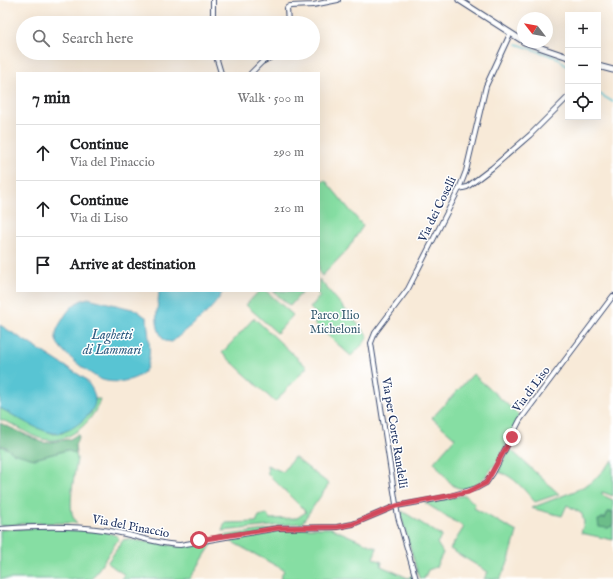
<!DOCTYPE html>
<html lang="en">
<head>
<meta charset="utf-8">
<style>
	:root { --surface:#fff; --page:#f2f2f2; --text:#202124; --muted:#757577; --line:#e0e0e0 }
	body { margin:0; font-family:"IM FELL English",serif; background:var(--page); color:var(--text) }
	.controls { position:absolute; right:12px; top:12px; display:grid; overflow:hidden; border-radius:0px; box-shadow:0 4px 16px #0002 }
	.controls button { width:36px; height:36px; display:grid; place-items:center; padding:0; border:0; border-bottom:1px solid var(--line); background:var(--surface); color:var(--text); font:20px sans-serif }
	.compass { position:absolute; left:517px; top:12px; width:36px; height:36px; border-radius:50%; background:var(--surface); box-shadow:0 4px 16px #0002; rotate:301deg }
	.stop { position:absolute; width:12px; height:12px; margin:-9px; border:3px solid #d1495b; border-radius:50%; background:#fff }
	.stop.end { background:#d1495b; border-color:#fff; box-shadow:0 1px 4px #0008 }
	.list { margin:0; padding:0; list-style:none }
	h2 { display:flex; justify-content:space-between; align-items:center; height:52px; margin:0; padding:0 16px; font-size:17px }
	h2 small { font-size:13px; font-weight:400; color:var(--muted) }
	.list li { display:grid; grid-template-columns:26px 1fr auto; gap:12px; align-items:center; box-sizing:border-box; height:56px; padding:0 16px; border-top:1px solid var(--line) }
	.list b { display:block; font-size:15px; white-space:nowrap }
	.list p { margin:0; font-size:13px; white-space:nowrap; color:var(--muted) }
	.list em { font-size:13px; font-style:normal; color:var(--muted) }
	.icon { flex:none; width:22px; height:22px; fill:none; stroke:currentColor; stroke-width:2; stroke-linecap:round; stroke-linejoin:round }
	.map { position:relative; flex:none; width:613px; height:579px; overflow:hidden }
	.search { position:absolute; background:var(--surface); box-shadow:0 4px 16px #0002; left:16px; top:16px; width:304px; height:44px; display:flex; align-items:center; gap:10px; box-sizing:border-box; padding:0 14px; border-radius:22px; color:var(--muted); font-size:15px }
	.panel { position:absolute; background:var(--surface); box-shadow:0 4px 16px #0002; left:16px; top:72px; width:304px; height:220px; border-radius:0px }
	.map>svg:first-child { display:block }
	.green { fill:#86dea3; stroke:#508680 }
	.forest { fill:#6cbd89; stroke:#447674 }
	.water { fill:#59c4d3; stroke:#3a7a98 }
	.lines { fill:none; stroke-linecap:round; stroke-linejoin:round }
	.stream { stroke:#59c4d3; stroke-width:1.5 }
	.minor-casing { stroke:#3c4b70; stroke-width:6 }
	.tertiary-casing { stroke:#3c4b70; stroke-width:7 }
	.minor { stroke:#fff; stroke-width:4 }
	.tertiary { stroke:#fff; stroke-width:5 }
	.route { stroke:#d1495b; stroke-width:5 }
	.labels { text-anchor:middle; stroke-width:3; stroke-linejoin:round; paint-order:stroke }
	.street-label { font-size:12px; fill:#1b2f5e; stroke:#fff }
	.park-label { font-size:12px; fill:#365b6f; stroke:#fff }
	.water-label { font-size:13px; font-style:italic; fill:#2e5c81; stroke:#fff }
</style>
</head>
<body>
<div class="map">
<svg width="613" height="579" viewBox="0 0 613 579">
	<rect width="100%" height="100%" fill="#fff"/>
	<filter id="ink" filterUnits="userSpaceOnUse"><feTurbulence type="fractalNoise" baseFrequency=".025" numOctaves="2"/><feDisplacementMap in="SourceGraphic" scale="8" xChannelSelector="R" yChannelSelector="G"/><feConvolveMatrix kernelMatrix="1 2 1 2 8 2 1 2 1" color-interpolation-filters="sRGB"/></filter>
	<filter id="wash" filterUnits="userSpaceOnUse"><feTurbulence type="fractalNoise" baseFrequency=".012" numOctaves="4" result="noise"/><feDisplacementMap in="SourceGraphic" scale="16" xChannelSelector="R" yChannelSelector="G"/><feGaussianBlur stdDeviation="0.9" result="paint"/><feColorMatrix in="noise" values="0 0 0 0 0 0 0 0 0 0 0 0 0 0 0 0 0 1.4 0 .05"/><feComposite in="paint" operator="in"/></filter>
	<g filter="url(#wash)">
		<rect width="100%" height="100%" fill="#f8ead8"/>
		<g class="green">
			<path d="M 325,180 L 363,226 L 347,250 L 322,276 L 319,272 L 319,184 Z"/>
			<path d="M 319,279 L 368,336 L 364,343 L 351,356 L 314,323 L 319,317 L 310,308 L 320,296 L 315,291 L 319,291 Z"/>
			<path d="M 259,291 L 266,291 L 293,315 L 277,333 L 246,305 Z"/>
			<path d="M 273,291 L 303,291 L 290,306 Z"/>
			<path d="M 254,318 L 307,367 L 275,402 L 222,353 Z"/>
			<path d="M 473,374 L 519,415 C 511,436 485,499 456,487 C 450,485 439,468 434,462 L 455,438 L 432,418 Z"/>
			<path d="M 95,399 L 100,399 C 94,422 67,446 42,439 C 27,435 15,423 0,420 L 0,408 L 30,424 L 54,434 L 62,433 L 91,413 Z"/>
			<path d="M 0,446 L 34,459 L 67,450 L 76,454 L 77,459 C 75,474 65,513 77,523 L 29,523 L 0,526 Z"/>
			<path d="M 510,449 L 559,494 L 535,502 C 525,491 513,474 497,472 Z"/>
			<path d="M 294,457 L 329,484 L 302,523 L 222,531 L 225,523 L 256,522 L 259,516 L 267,514 L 270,519 L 297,518 L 306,512 L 268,474 L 267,465 L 283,472 Z"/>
			<path d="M 613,460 L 613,496 L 602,492 L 602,495 L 613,500 L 613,513 L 608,512 L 605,518 L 601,518 L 608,528 L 613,525 L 613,540 L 581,533 L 584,523 L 582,514 L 567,505 L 562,516 L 531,508 L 575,491 L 592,482 Z"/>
			<path d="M 465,495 L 475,504 L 474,508 L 517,532 L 509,560 L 500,579 L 484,579 L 488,572 L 450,549 L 464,527 L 425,503 Z"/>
			<path d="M 402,511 L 442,536 L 437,543 L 443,553 L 436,567 L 428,570 L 424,579 L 419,578 L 401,516 Z"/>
			<path d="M 60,526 C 71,528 113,530 119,538 L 92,579 L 0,579 L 0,530 Z"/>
			<path d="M 281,528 L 331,528 L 377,548 L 373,558 L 382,562 L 381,566 L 408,578 L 413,574 L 413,579 L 280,579 L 284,570 L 221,536 Z"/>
			<path d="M 124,539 L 178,546 L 214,541 L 190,579 L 122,579 L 125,575 L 107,563 Z"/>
		</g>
		<g class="forest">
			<path d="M 0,423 L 44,443 L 70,439 L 78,434 L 79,437 L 75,445 L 76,454 L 67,450 L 34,459 L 13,453 L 4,446 L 0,446 Z"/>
			<path d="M 608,512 L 613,513 L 613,525 L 608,528 L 599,527 L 598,520 L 605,518 Z"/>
		</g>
		<g class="water">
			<path d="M 159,291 L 223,291 C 213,312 189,327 172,342 L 165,341 C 152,326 158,309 159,291 Z"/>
			<path d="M 88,298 L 136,310 L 147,318 C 148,334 152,351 147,367 C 142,381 113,385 100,379 C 90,374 57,350 56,339 C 55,331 59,325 63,319 C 69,308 76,301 88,298 Z"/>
			<path d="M 0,325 L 84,378 C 89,384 95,391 95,400 C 96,414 67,436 53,433 C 34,429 17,417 0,408 Z"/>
		</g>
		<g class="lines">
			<g class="stream">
				<path d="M 517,44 L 558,58 L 568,68"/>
				<path d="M 598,93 L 613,102"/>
			</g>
		</g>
	</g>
	<g filter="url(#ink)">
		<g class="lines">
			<defs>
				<g id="minor">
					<path d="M 213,23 L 213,0"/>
					<path d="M 288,23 L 287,8 L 290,6 L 313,5 L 338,0"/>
					<path d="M 215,53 L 221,73"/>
					<path d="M 251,73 L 262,62 L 279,53"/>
					<path d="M 459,189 L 467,187 L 492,168 L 530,135 L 568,97"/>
					<path d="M 0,529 C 36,526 68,525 104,530 C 130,533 153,544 180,545 L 278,528 L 337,527 L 353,524 L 396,506 L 447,497 L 477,488 L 486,483 L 493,473 L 520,420 L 613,296"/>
					<path d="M 416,579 L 398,517 L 371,343 L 375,333 L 408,289 L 459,189 L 466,171 L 486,86 L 510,34"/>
				</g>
				<g id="tertiary">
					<path d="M 459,0 L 523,41"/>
					<path d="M 524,42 L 568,57"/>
					<path d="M 598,66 L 613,70"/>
				</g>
			</defs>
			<use href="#minor" class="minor-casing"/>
			<use href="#tertiary" class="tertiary-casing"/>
			<use href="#minor" class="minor"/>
			<use href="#tertiary" class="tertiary"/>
		</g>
	</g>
	<g class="lines" filter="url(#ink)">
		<path class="route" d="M 199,540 L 278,528 L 337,527 L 353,524 L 396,506 L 468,492 L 486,483 L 512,437"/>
	</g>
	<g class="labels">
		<g class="street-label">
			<text transform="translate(437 209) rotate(-64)" y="4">Via dei Coselli</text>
			<text transform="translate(531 389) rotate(-53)" y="4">Via di Liso</text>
			<text transform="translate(395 433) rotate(81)" y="4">Via per Corte Randelli</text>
			<text transform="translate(131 526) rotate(11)" y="4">Via del Pinaccio</text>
		</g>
		<g class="park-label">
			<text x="335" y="319">Parco Ilio<tspan x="335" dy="14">Micheloni</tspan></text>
		</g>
		<g class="water-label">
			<text x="112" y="339">Laghetti<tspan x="112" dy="15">di Lammari</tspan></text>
		</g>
	</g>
</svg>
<div class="controls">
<button>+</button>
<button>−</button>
<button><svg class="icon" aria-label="locate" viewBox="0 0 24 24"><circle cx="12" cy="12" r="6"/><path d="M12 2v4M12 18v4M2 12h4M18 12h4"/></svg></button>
</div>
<svg class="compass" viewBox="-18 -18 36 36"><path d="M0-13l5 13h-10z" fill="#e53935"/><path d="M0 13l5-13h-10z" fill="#757577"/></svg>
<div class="stop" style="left:199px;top:540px"></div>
<div class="stop end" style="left:512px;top:437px"></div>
<div class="search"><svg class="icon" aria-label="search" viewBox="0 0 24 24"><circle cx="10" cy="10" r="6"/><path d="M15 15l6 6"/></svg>Search here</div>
<section class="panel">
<h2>7 min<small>Walk · 500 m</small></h2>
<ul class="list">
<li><svg class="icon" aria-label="ahead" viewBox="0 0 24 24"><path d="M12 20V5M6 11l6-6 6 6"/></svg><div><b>Continue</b><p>Via del Pinaccio</p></div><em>290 m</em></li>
<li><svg class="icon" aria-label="ahead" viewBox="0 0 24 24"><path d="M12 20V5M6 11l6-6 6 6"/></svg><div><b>Continue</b><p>Via di Liso</p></div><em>210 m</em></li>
<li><svg class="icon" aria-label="arrive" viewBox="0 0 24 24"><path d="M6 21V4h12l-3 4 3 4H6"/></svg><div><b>Arrive at destination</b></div></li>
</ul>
</section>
</div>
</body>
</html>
